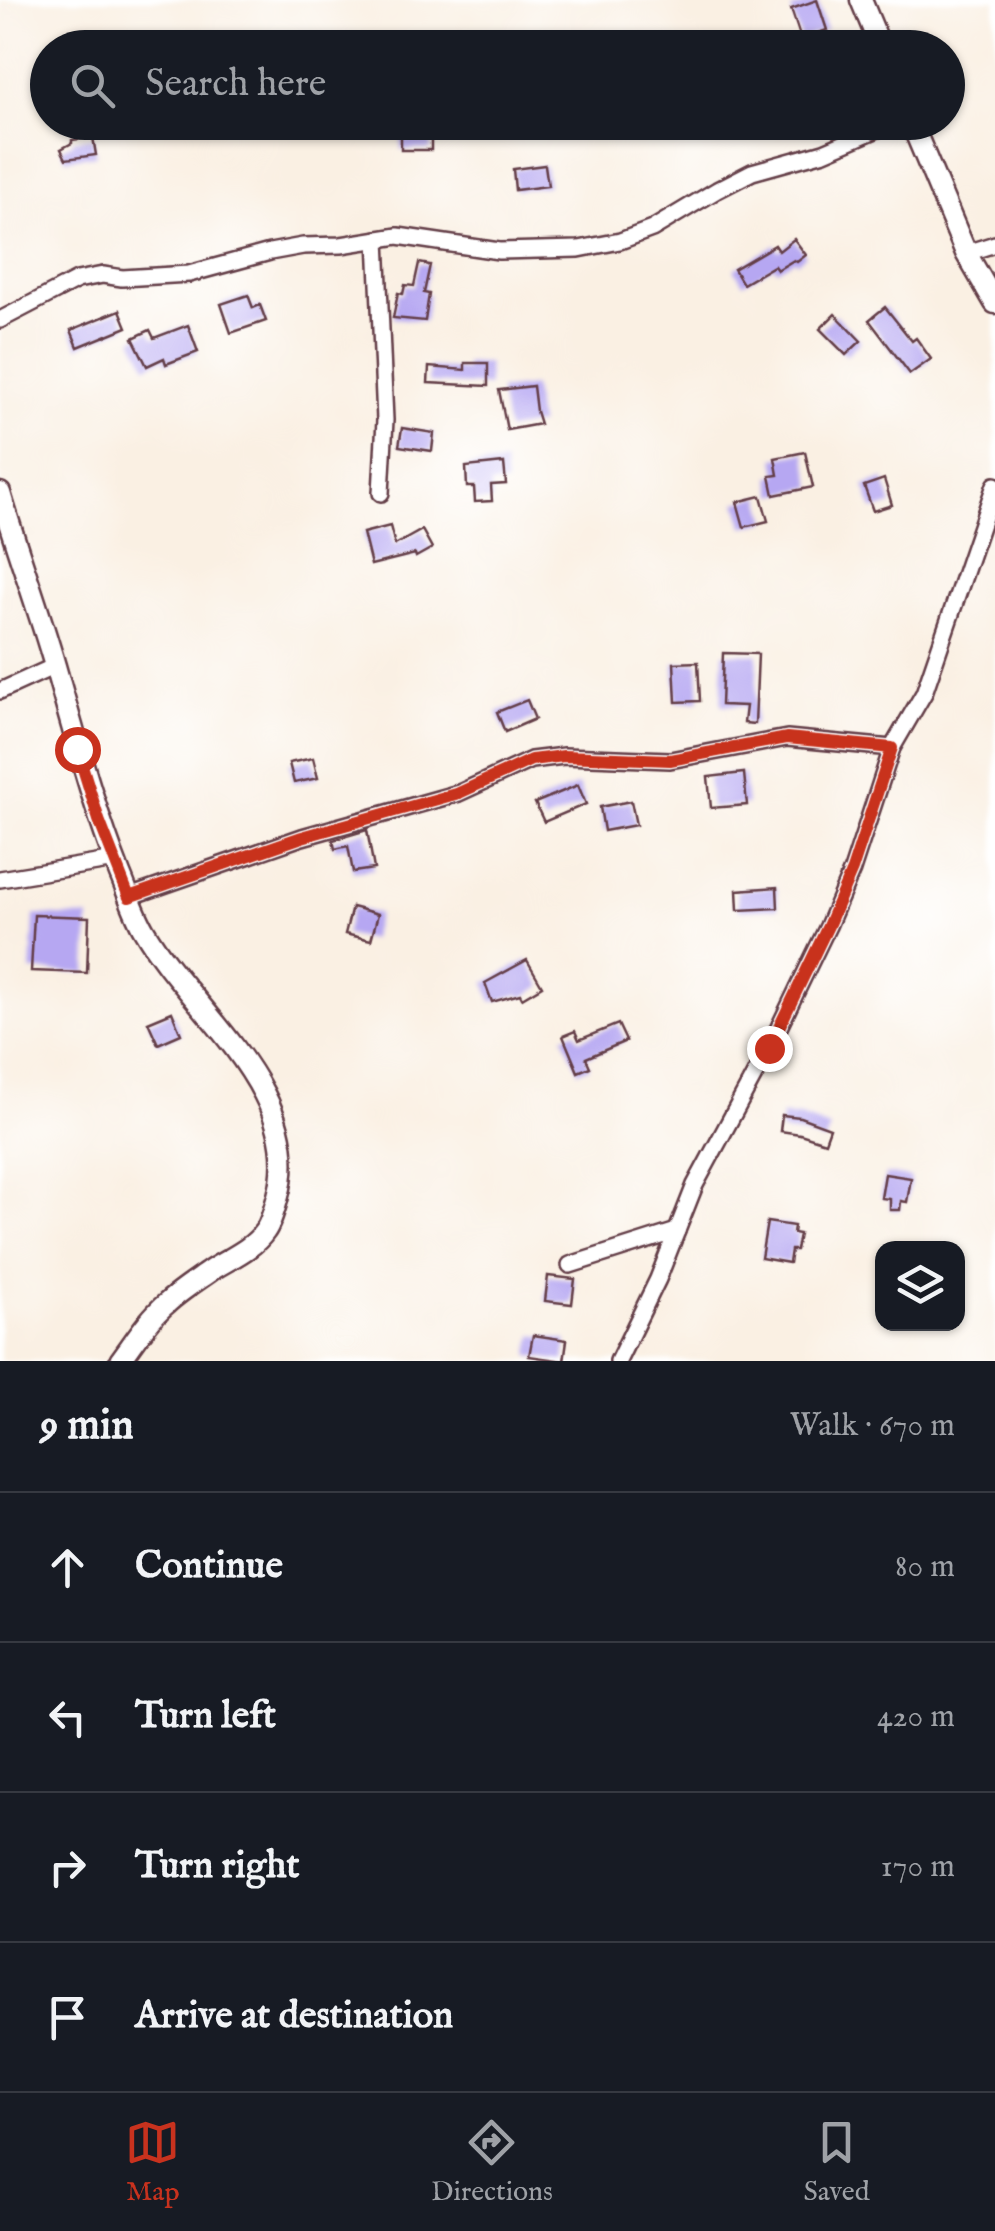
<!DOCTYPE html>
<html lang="en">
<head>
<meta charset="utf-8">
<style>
	:root { --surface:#171b24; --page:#242831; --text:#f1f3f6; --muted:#9ea1a6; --line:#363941; --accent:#c8321e }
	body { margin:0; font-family:"IM FELL English",serif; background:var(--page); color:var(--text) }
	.controls { position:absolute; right:30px; bottom:30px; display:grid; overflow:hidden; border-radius:20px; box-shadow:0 2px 8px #0004 }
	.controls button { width:90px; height:90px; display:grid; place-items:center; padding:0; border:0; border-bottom:2px solid var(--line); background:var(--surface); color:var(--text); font:50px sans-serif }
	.stop { position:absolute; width:30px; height:30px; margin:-22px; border:8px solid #c8321e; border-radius:50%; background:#fff }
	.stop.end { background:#c8321e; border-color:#fff; box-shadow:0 2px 10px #0008 }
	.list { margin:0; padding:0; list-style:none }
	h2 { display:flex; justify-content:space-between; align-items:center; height:130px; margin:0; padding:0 40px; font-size:42px }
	h2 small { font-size:32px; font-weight:400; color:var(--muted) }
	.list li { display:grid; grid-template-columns:65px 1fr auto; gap:30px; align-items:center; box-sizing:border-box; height:150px; padding:0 40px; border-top:2px solid var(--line) }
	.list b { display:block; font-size:38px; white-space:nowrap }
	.list em { font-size:32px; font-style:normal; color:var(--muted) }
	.icon { flex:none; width:55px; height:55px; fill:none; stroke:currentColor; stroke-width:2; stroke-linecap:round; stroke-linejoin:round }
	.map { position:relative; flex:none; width:995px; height:1361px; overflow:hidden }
	.search { position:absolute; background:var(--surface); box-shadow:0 2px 8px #0004; left:30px; right:30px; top:30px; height:110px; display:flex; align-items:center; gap:25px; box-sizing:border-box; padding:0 35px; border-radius:55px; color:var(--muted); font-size:38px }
	.sheet { height:730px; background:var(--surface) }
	nav { display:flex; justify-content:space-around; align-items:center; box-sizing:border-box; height:140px; border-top:2px solid var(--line); background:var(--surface); font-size:28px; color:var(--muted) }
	nav a { display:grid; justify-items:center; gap:5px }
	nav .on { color:var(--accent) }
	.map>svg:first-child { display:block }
	.building { fill:#b6a7f2 }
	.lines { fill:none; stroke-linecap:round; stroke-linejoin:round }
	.street-casing { stroke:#643e47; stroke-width:20 }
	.secondary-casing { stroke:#643e47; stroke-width:25 }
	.street { stroke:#fff; stroke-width:15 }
	.secondary { stroke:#fff; stroke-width:20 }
	.route { stroke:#c8321e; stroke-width:12 }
</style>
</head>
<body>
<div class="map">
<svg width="995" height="1361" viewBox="0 0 995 1361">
	<rect width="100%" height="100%" fill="#fff"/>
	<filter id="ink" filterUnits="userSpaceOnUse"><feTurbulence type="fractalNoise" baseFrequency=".01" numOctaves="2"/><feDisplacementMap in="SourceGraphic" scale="20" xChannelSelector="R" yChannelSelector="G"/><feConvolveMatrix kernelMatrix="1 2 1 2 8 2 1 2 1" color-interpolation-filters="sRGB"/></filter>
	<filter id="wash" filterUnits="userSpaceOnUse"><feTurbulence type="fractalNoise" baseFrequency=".0048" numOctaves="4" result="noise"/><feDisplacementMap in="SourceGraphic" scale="40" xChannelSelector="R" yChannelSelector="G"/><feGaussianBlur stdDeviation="2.25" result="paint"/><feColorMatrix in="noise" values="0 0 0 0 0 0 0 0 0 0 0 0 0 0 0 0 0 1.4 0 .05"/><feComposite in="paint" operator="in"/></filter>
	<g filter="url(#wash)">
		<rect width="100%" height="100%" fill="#faf0e3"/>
		<g id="blocks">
			<g class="building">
				<path d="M 817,0 L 827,30 L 801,39 L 791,9 Z"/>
				<path d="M 403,122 L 423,122 L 423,132 L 431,132 L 431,150 L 401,150 L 401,132 L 403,132 Z"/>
				<path d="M 93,137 L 96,155 L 66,159 L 61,149 L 72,143 L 72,140 Z"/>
				<path d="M 545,165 L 548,186 L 515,190 L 513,169 Z"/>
				<path d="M 794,239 L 806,255 L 797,262 L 794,260 L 777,270 L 774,266 L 743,284 L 734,269 L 775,245 L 779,251 Z"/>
				<path d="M 419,263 L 430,265 L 424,293 L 429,294 L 425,321 L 393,318 L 398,293 L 403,294 L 405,285 L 414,286 Z"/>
				<path d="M 248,295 L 253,308 L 260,305 L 266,321 L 231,333 L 221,304 Z"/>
				<path d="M 885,307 L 912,341 L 916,338 L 931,359 L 910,374 L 869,320 Z"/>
				<path d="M 120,310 L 127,327 L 78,347 L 71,330 Z"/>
				<path d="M 835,314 L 861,341 L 846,355 L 820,329 Z"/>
				<path d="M 188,325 L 198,352 L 166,364 L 164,358 L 147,366 L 133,338 L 150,330 L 154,338 Z"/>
				<path d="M 465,363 L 488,363 L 488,386 L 428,383 L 429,367 L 465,370 Z"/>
				<path d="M 533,386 L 536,411 L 540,424 L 507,430 L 499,390 Z"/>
				<path d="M 402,428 L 434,433 L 432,451 L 399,446 Z"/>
				<path d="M 805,452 L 813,487 L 774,495 L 770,476 L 778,475 L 775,458 Z"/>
				<path d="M 504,463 L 506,484 L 491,485 L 492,501 L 475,502 L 474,487 L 467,487 L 466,467 Z"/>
				<path d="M 884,479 L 892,505 L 873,511 L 864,486 Z"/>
				<path d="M 761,496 L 768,521 L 744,527 L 737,502 Z"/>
				<path d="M 390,526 L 395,545 L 422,530 L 432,548 L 416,557 L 415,554 L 371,565 L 363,533 Z"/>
				<path d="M 723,653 L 758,654 L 755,724 L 744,723 L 746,706 L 721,705 Z"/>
				<path d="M 698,662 L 700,701 L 676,702 L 674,663 Z"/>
				<path d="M 527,700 L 535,719 L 505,732 L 497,712 Z"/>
				<path d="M 313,758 L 318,778 L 294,783 L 289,763 Z"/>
				<path d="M 744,773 L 747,805 L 711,808 L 708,777 Z"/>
				<path d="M 578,785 L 586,804 L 544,822 L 535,803 Z"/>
				<path d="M 631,801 L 636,825 L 604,831 L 600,807 Z"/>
				<path d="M 367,830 L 374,869 L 353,872 L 348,846 L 335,849 L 333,840 Z"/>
				<path d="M 777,887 L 778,908 L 738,910 L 737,890 Z"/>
				<path d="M 352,907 L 378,914 L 371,940 L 345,934 Z"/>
				<path d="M 34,915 L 89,917 L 87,973 L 31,971 Z"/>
				<path d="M 527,960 L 542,986 L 522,998 L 520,994 L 492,1002 L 485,983 Z"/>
				<path d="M 172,1012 L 181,1034 L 158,1044 L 148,1022 Z"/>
				<path d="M 618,1024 L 626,1041 L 586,1058 L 590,1067 L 578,1072 L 563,1036 L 575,1031 L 579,1040 Z"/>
				<path d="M 782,1115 L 800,1117 L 830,1128 L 825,1142 L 800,1134 L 780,1131 Z"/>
				<path d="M 885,1174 L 911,1178 L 907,1202 L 901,1201 L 900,1210 L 890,1210 L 890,1199 L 881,1198 Z"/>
				<path d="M 767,1222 L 794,1226 L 793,1233 L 799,1234 L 796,1250 L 791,1250 L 789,1263 L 761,1258 Z"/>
				<path d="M 548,1276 L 575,1279 L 572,1304 L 545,1301 Z"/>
				<path d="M 533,1335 L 567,1340 L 564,1361 L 529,1356 Z"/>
			</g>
		</g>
	</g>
	<g filter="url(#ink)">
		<use href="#blocks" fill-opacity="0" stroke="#643e47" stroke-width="2.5"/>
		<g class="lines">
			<defs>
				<g id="street">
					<path d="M 377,239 L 385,420 L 381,493"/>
					<path d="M 966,253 L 995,244"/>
					<path d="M 0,320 L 77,280 L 103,275 L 122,278 L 189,274 L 270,252 L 303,246 L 341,245 L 398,236 L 499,251 L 579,249 L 620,241 L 652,229 L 717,190 L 752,172 L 824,152 L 894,122"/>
					<path d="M 0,691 L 55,666"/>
					<path d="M 0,879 L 115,860"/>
					<path d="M 129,897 L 302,837 L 459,793 L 531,760 L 564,756 L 670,760 L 787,738 L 892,748"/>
					<path d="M 570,1265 L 677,1231"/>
					<path d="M 618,1361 L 658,1279 L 695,1185 L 769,1048 L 828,926 L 852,870 L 892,748 L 924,693 L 995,485"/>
				</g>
				<g id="secondary">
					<path d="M 861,0 L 881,48"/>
					<path d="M 911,122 L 966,253 L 995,303"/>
					<path d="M 0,493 C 17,551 38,607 55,666 C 75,736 93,806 120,874 C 128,893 134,913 144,930 C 190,1010 307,1092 278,1196 C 275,1207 271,1223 265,1231 C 252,1250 228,1259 210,1271 C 196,1281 180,1291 167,1303 C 148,1319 135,1341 120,1361"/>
				</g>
			</defs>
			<use href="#street" class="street-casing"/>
			<use href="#secondary" class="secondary-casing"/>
			<use href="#street" class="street"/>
			<use href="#secondary" class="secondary"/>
		</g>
	</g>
	<g class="lines" filter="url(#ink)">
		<path class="route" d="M 77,749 L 99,820 L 129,897 L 302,837 L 459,793 L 531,760 L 564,756 L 670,760 L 787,738 L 892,748 L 852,870 L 828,926 L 769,1048"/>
	</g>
</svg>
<div class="controls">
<button><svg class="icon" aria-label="layers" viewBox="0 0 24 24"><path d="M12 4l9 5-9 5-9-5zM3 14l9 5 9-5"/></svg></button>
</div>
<div class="stop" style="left:77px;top:749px"></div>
<div class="stop end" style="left:769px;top:1048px"></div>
<div class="search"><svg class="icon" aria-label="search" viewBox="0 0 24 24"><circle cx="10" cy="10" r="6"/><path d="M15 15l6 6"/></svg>Search here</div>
</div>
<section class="sheet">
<h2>9 min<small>Walk · 670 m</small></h2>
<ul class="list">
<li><svg class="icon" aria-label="ahead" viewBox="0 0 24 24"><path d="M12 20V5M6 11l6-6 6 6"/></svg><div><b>Continue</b></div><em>80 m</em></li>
<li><svg class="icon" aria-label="left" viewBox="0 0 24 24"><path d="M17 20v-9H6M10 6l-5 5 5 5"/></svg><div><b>Turn left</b></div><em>420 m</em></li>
<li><svg class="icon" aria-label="right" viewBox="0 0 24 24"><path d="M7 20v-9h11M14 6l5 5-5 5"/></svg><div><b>Turn right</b></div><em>170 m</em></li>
<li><svg class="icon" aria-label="arrive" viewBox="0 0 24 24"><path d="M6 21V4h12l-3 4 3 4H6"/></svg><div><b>Arrive at destination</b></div></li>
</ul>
</section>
<nav>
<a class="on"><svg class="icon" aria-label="map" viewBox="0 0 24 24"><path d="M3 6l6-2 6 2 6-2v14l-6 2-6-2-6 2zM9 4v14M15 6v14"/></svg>Map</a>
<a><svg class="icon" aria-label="directions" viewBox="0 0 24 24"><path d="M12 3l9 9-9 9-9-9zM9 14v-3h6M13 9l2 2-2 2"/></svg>Directions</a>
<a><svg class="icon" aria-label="saved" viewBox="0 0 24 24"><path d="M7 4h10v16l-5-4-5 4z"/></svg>Saved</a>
</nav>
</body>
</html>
